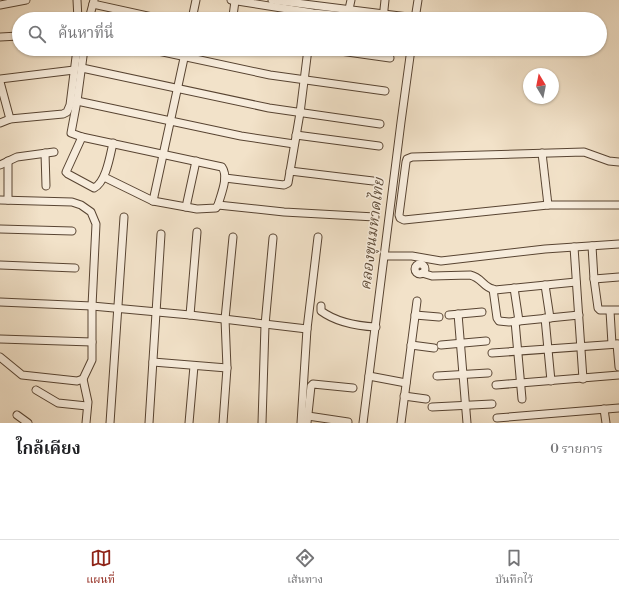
<!DOCTYPE html>
<html lang="th">
<head>
<meta charset="utf-8">
<style>
	:root { --surface:#fff; --page:#f6f6f6; --text:#202124; --muted:#757577; --line:#e0e0e0; --accent:#8f2418 }
	body { margin:0; font-family:"Libre Bodoni","Noto Serif Thai",serif; background:var(--page); color:var(--text) }
	.compass { position:absolute; left:523px; top:68px; width:36px; height:36px; border-radius:50%; background:var(--surface); box-shadow:0 1px 3px #0004; rotate:350deg }
	.list { margin:0; padding:0; list-style:none }
	h2 { display:flex; justify-content:space-between; align-items:center; height:52px; margin:0; padding:0 16px; font-size:17px }
	h2 small { font-size:13px; font-weight:400; color:var(--muted) }
	.icon { flex:none; width:22px; height:22px; fill:none; stroke:currentColor; stroke-width:2; stroke-linecap:round; stroke-linejoin:round }
	.map { position:relative; flex:none; width:619px; height:423px; overflow:hidden }
	.search { position:absolute; background:var(--surface); box-shadow:0 1px 3px #0004; left:12px; right:12px; top:12px; height:44px; display:flex; align-items:center; gap:10px; box-sizing:border-box; padding:0 14px; border-radius:22px; color:var(--muted); font-size:15px }
	.sheet { height:116px; background:var(--surface) }
	nav { display:flex; justify-content:space-around; align-items:center; box-sizing:border-box; height:56px; border-top:1px solid var(--line); background:var(--surface); font-size:11px; color:var(--muted) }
	nav a { display:grid; justify-items:center; gap:2px }
	nav .on { color:var(--accent) }
	.map>svg:first-child { display:block }
	.lines { fill:none; stroke-linecap:round; stroke-linejoin:round }
	.minor-casing { stroke:#584432; stroke-width:9 }
	.minor { stroke:#f7ecdc; stroke-width:7 }
	.labels { text-anchor:middle; stroke-width:3; stroke-linejoin:round; paint-order:stroke }
	.water-label { font-size:15px; font-style:italic; fill:#624f3c; stroke:#f7ecdc }
</style>
</head>
<body>
<div class="map">
<svg width="619" height="423" viewBox="0 0 619 423">
	<rect width="100%" height="100%" fill="#f2e2c9"/>
	<filter id="stains"><feTurbulence type="fractalNoise" baseFrequency=".005" numOctaves="4"/><feColorMatrix values="0 0 0 0 .2 0 0 0 0 .09 0 0 0 0 .02 0 0 0 .5 -.17"/></filter>
	<radialGradient id="worn" r=".72"><stop offset=".6" stop-color="#630" stop-opacity="0"/><stop offset="1" stop-color="#630" stop-opacity=".3"/></radialGradient>
	<g class="lines">
		<defs>
			<g id="minor">
				<path d="M 77,0 L 78,19"/>
				<path d="M 231,0 L 313,13 L 376,19"/>
				<path d="M 272,0 L 416,18"/>
				<path d="M 93,4 L 161,19"/>
				<path d="M 0,5 L 26,0"/>
				<path d="M 349,9 L 351,0"/>
				<path d="M 233,16 L 235,1"/>
				<path d="M 89,19 L 94,0"/>
				<path d="M 192,19 L 196,0"/>
				<path d="M 383,19 L 385,0"/>
				<path d="M 415,19 L 418,0"/>
				<path d="M 0,37 L 19,36"/>
				<path d="M 84,49 L 77,101 L 71,133 L 82,137 L 222,167 C 229,177 221,194 218,205 L 216,208 L 197,209 L 153,201 L 104,177"/>
				<path d="M 149,49 L 270,75 L 385,91"/>
				<path d="M 326,49 L 390,58"/>
				<path d="M 82,68 L 269,108 L 380,124"/>
				<path d="M 0,79 L 74,70"/>
				<path d="M 0,82 L 10,119"/>
				<path d="M 77,101 L 241,136 L 294,144"/>
				<path d="M 0,123 L 10,119 L 63,114 L 67,112 L 70,105 L 77,49"/>
				<path d="M 296,135 L 379,146"/>
				<path d="M 82,137 L 66,172 L 68,174 L 94,188 C 106,182 110,156 113,143"/>
				<path d="M 45,153 L 46,186"/>
				<path d="M 542,153 L 548,205"/>
				<path d="M 8,161 L 8,200"/>
				<path d="M 619,162 L 609,161 L 584,152 L 412,157 L 407,159 L 406,162 L 399,215 L 400,218 L 404,220 L 548,205 L 619,205"/>
				<path d="M 0,165 L 17,157 L 54,152"/>
				<path d="M 290,171 L 373,181"/>
				<path d="M 225,178 L 284,185 L 288,183 L 300,113 L 308,49"/>
				<path d="M 0,200 L 72,202 L 81,205 L 91,212 L 96,224 L 92,306 L 92,360 L 83,379 L 88,402 L 86,423"/>
				<path d="M 153,201 L 186,49"/>
				<path d="M 218,205 L 284,212 L 375,217"/>
				<path d="M 186,207 L 196,161"/>
				<path d="M 0,229 L 72,231"/>
				<path d="M 592,246 L 594,279 L 598,308 L 600,310 L 619,310"/>
				<path d="M 574,247 L 583,379"/>
				<path d="M 385,256 L 412,256 L 441,261 L 545,249 L 619,244"/>
				<circle cx="420" cy="269" r="5"/>
				<path d="M 0,265 L 75,268"/>
				<path d="M 422,273 L 432,276 L 470,275 C 483,278 482,287 495,290 L 576,282"/>
				<path d="M 594,279 L 619,277"/>
				<path d="M 545,285 L 550,318"/>
				<path d="M 514,288 L 519,321"/>
				<path d="M 493,289 L 497,318 L 499,321 L 509,322 L 579,315"/>
				<path d="M 0,302 L 92,306 L 190,315 L 307,329"/>
				<path d="M 321,306 L 321,311 C 336,322 357,326 376,327"/>
				<path d="M 610,311 L 612,344"/>
				<path d="M 458,314 L 467,423"/>
				<path d="M 190,315 L 197,232"/>
				<path d="M 415,315 L 439,317"/>
				<path d="M 449,315 L 482,312"/>
				<path d="M 545,318 L 551,381"/>
				<path d="M 515,321 L 522,399"/>
				<path d="M 0,339 L 92,342"/>
				<path d="M 617,344 L 619,367"/>
				<path d="M 411,345 L 434,348"/>
				<path d="M 441,345 L 486,341"/>
				<path d="M 492,353 L 619,344"/>
				<path d="M 0,357 L 22,375 L 77,381 L 83,379"/>
				<path d="M 153,362 L 227,368"/>
				<path d="M 369,376 L 406,383"/>
				<path d="M 437,376 L 488,373"/>
				<path d="M 496,385 L 619,375"/>
				<path d="M 36,390 L 58,403 L 87,406"/>
				<path d="M 404,396 L 426,399"/>
				<path d="M 432,407 L 492,404"/>
				<path d="M 604,409 L 606,423"/>
				<path d="M 17,415 L 28,423"/>
				<path d="M 308,416 L 348,422"/>
				<path d="M 497,418 L 619,408"/>
				<path d="M 110,423 L 124,217"/>
				<path d="M 149,423 L 161,234"/>
				<path d="M 189,423 L 194,366"/>
				<path d="M 223,423 L 227,368 L 225,319 L 233,237"/>
				<path d="M 262,423 L 265,325 L 273,238"/>
				<path d="M 301,423 L 307,329 L 318,237"/>
				<path d="M 307,423 L 311,386 L 313,384 L 353,388"/>
				<path d="M 363,423 L 401,122 L 411,49"/>
				<path d="M 401,423 L 417,301"/>
			</g>
		</defs>
		<use href="#minor" class="minor-casing"/>
		<use href="#minor" class="minor"/>
	</g>
	<g class="labels">
		<g class="water-label">
			<text transform="translate(372 234) rotate(-83)" y="5">คลองขุนมหาดไทย</text>
		</g>
	</g>
	<rect width="100%" height="100%" filter="url(#stains)"/>
	<rect width="100%" height="100%" fill="url(#worn)"/>
</svg>
<svg class="compass" viewBox="-18 -18 36 36"><path d="M0-13l5 13h-10z" fill="#e53935"/><path d="M0 13l5-13h-10z" fill="#757577"/></svg>
<div class="search"><svg class="icon" aria-label="search" viewBox="0 0 24 24"><circle cx="10" cy="10" r="6"/><path d="M15 15l6 6"/></svg>ค้นหาที่นี่</div>
</div>
<section class="sheet">
<h2>ใกล้เคียง<small>0 รายการ</small></h2>
<ul class="list">
</ul>
</section>
<nav>
<a class="on"><svg class="icon" aria-label="map" viewBox="0 0 24 24"><path d="M3 6l6-2 6 2 6-2v14l-6 2-6-2-6 2zM9 4v14M15 6v14"/></svg>แผนที่</a>
<a><svg class="icon" aria-label="directions" viewBox="0 0 24 24"><path d="M12 3l9 9-9 9-9-9zM9 14v-3h6M13 9l2 2-2 2"/></svg>เส้นทาง</a>
<a><svg class="icon" aria-label="saved" viewBox="0 0 24 24"><path d="M7 4h10v16l-5-4-5 4z"/></svg>บันทึกไว้</a>
</nav>
</body>
</html>
